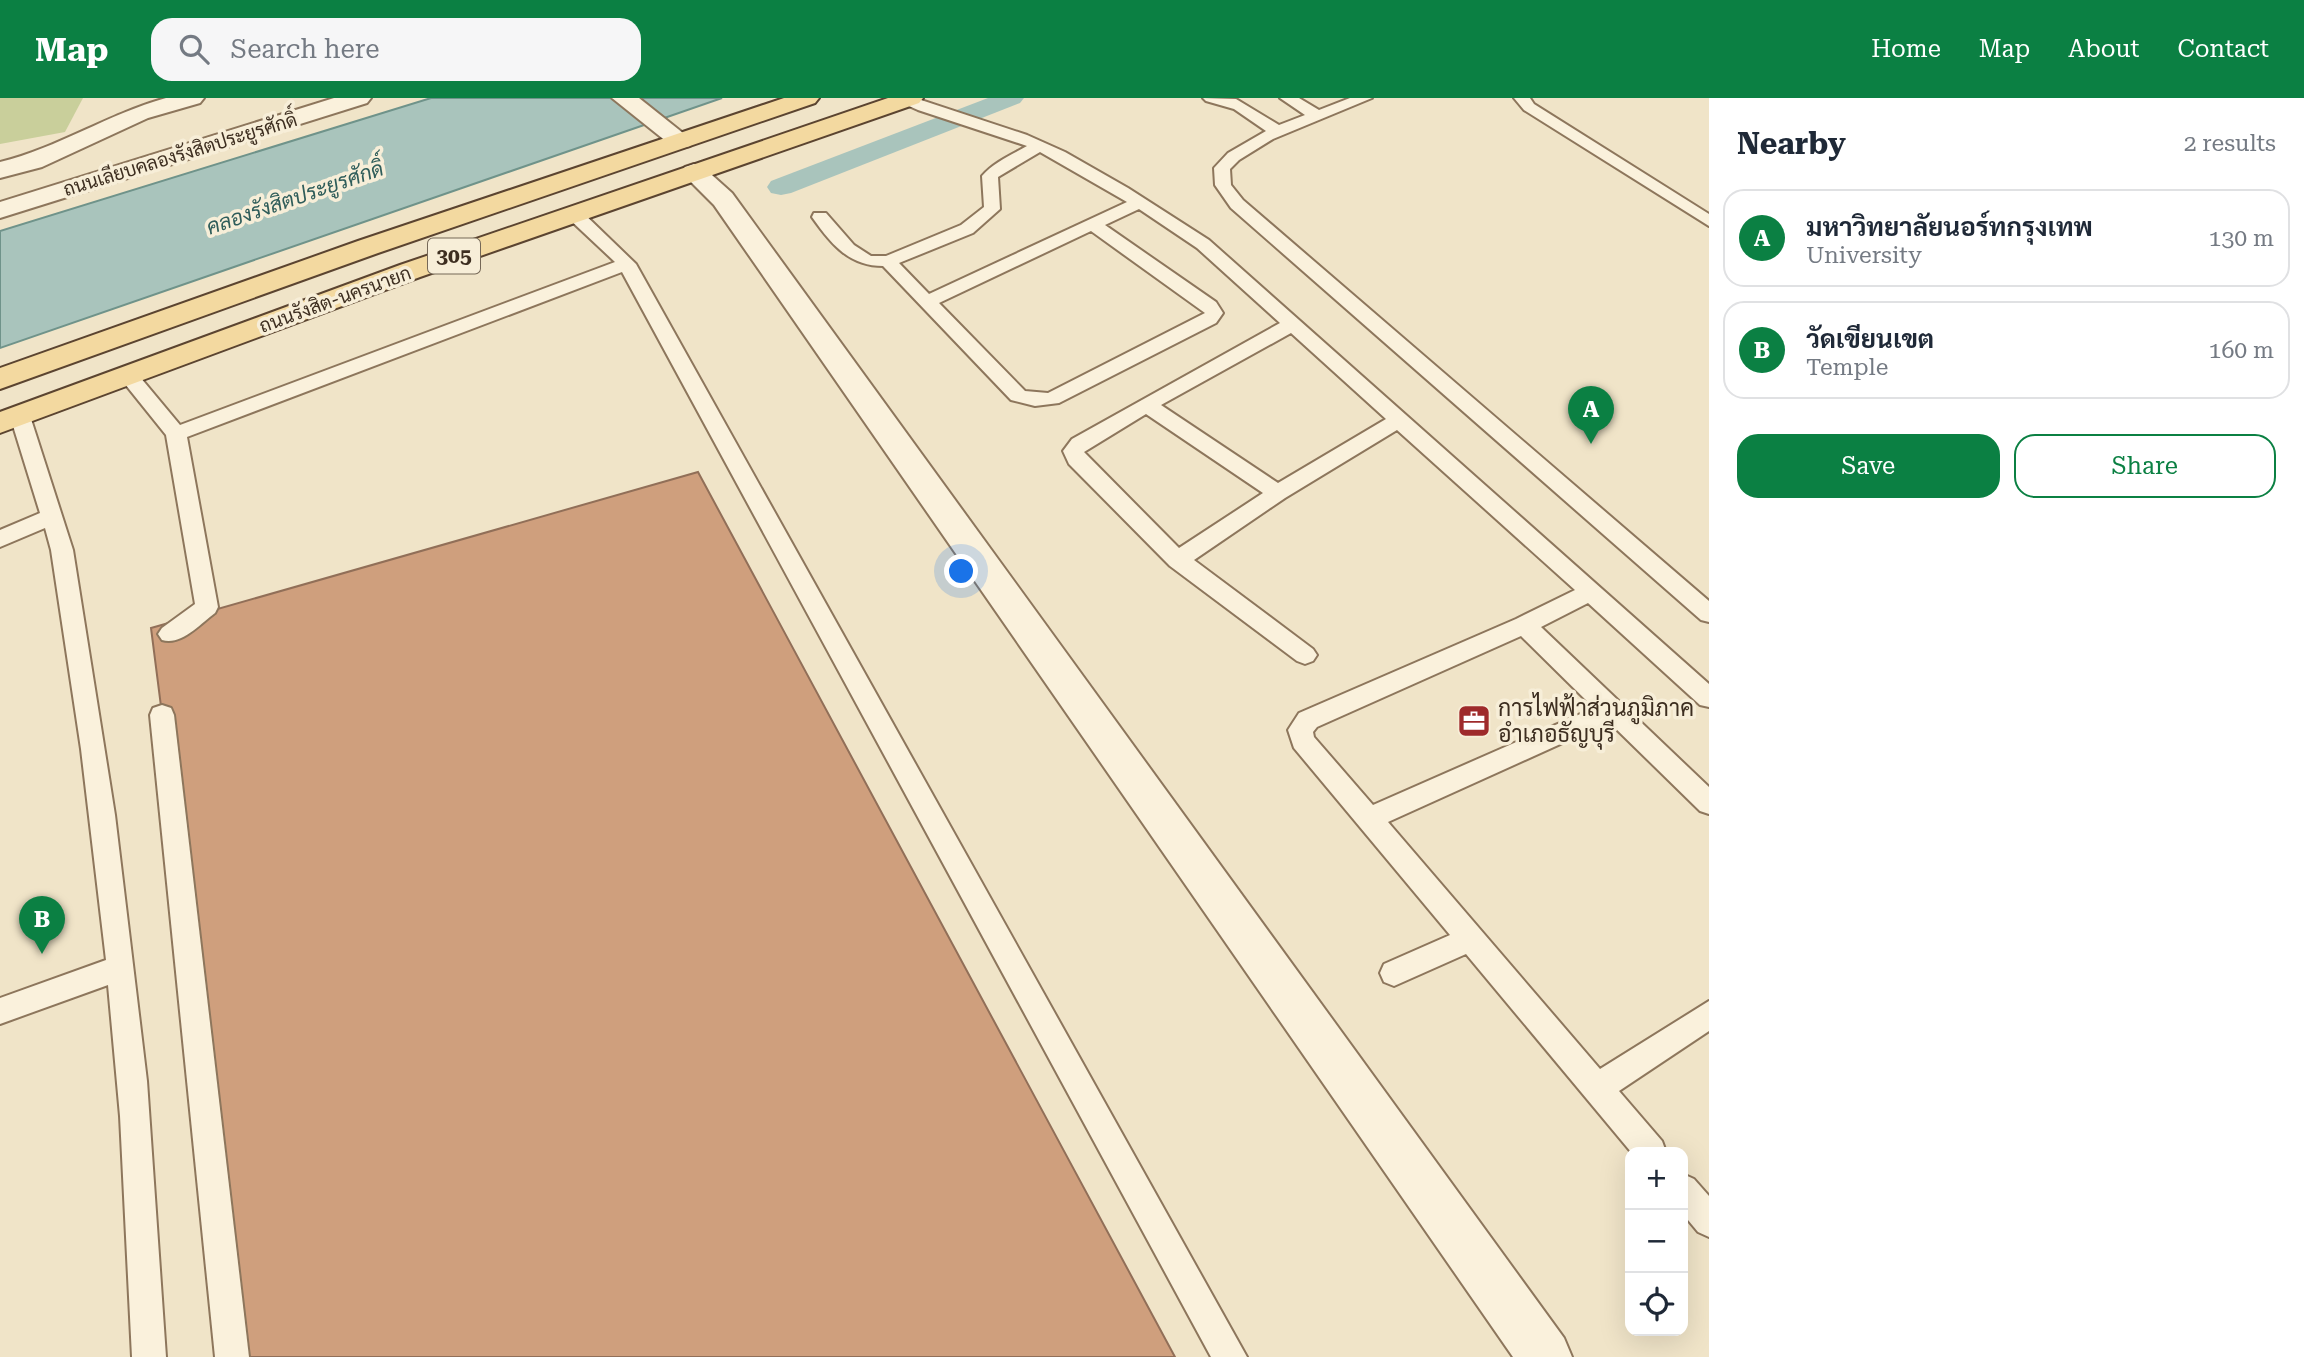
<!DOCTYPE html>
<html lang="en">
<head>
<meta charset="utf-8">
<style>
	:root { --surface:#fff; --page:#f6f6f7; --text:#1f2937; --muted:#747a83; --line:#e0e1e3; --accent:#0b8043 }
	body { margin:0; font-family:"Roboto Serif",Sarabun,serif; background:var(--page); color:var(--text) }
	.controls { position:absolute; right:21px; bottom:21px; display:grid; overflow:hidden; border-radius:14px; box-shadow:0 7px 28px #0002 }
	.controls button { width:63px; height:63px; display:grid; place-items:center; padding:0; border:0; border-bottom:2px solid var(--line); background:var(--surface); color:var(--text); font:35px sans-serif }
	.you { position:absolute; left:962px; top:474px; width:24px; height:24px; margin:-18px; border:5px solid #fff; border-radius:50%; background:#1a73e8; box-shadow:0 0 0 10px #1a73e833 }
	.badge { display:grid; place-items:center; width:46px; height:46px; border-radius:50%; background:var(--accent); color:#fff; font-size:23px; font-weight:700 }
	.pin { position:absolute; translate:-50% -58px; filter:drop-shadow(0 2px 4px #0008) }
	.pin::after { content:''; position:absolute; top:37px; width:24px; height:21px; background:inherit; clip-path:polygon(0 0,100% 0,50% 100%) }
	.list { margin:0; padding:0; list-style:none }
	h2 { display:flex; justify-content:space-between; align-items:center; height:91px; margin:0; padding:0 28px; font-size:30px }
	h2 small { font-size:23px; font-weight:400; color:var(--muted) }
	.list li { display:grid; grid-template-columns:46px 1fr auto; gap:21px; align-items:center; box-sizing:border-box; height:98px; margin:0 14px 14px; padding:0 14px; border:2px solid var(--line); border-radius:21px }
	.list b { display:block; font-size:26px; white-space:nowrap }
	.list p { margin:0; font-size:23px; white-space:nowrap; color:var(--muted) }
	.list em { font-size:23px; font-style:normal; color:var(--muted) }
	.actions { display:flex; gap:14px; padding:21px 28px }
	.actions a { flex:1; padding:16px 0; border:2px solid var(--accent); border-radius:21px; text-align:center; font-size:24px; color:var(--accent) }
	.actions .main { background:var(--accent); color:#fff }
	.icon { flex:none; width:38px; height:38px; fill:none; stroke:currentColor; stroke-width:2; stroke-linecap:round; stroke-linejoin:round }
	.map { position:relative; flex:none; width:1709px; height:1259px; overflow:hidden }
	header { display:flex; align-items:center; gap:42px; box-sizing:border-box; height:98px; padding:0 35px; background:var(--accent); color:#fff }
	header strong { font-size:33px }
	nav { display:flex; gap:38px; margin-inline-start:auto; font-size:24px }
	.search { width:490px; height:63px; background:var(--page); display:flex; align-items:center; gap:18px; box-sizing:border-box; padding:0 24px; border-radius:21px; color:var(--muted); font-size:26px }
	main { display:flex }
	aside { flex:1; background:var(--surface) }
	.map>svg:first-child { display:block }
	.green { fill:#c9cf9b }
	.water { fill:#a9c4bc; stroke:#6f938a; stroke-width:2 }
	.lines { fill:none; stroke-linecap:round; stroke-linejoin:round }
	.canal { fill:#a9c4bc; fill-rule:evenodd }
	.building { fill:#cf9f7d; stroke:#916f58; stroke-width:2 }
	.service-casing { stroke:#8d765c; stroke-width:4 }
	.minor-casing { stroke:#8d765c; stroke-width:4 }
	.tertiary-casing { stroke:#8d765c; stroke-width:4 }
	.primary-casing { stroke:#5b4430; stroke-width:4 }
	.service { fill:#faf1dc; fill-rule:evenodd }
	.minor { fill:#faf1dc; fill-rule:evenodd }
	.tertiary { fill:#faf1dc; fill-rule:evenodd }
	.primary { fill:#f3d9a0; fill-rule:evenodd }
	.labels { text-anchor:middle; stroke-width:7; stroke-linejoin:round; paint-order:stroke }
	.far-street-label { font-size:19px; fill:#3d2e20; stroke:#f7eed8 }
	.far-water-label { font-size:21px; font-style:italic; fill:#2f5d5a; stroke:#f7eed8 }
	.shield { fill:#f7eed8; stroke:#756857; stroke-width:2 }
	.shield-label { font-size:21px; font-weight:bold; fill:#3d2e20 }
	.poi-label { font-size:23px; fill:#3d2e20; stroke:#f7eed8; text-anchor:start }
</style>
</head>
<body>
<header>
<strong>Map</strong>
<div class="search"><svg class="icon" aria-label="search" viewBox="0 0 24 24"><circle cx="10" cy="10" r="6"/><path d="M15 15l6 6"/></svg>Search here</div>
<nav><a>Home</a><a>Map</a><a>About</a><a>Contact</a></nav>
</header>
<main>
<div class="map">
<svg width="1709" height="1259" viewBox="0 0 1709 1259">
	<rect width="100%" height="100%" fill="#f0e4c8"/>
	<path class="green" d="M 0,0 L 83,0 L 65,34 L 0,46 Z"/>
	<path class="water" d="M 431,0 L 722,0 L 0,250 L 0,133 Z"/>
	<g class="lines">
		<path class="canal" d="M 988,0 L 1024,0 L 1020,5 L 791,95 L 781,97 L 771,95 L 767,89 L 771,83 Z"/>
	</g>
	<path class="building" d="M 698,374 L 1175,1259 L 244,1259 L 151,530 Z"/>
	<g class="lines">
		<defs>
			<g id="service">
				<path d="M 901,0 L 915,0 L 1027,37 L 1065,54 L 1128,90 L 1209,142 L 1709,586 L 1709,609 L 1700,607 L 1588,505 L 1541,529 L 1709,689 L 1709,716 L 1700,713 L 1609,624 L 1388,724 L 1600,971 L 1709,903 L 1709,933 L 1619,993 L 1662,1043 L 1666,1054 L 1631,1054 L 1466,856 L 1394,888 L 1384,884 L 1380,875 L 1384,866 L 1450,837 L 1294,650 L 1288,632 L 1299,615 L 1516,521 L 1575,492 L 1397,332 L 1285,400 L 1194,462 L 1313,551 L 1317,557 L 1313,563 L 1305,566 L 1297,563 L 1170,468 L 1069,366 L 1063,353 L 1072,341 L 1280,225 L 1197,150 L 1139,111 L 1105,127 L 1216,204 L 1223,215 L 1216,225 L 1059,305 L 1035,308 L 1011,302 L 883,168 C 849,168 831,146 812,119 L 814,115 L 826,115 L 854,147 L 871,158 L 886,158 L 961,127 L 984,109 L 982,78 C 994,64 1011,57 1027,48 L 918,12 L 902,5 ZM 1040,54 L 1127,104 L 929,196 L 899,165 L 973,135 L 1000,111 L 998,79 ZM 1091,133 L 1205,215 L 1048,295 L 1025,293 L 939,205 ZM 1291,235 L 1386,321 L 1278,385 L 1161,307 ZM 1146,316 L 1263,395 L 1179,450 L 1084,354 ZM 1521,538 L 1594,610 L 1373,707 L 1314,639 L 1313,634 L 1317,629 Z"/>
				<path d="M 1203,0 L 1236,1 L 1279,27 L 1305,17 L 1280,0 L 1299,0 L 1319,12 L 1350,0 L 1372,0 L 1273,41 L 1239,62 L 1230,71 L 1231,87 L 1243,102 L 1709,503 L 1709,524 L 1701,522 L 1231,110 L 1215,87 L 1214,70 L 1228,55 L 1266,33 L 1234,11 L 1206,3 Z"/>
				<path d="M 1514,0 L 1530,0 L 1534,6 L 1709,116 L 1709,128 L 1524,12 Z"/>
				<path d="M 573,110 L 579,111 L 636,166 L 1247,1259 L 1211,1259 L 622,174 L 187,339 L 218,509 L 215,515 C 200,526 181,548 162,542 L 158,536 L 162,530 L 195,506 L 166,337 L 121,281 L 118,277 L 121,273 L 135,273 L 180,327 L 615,164 L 567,119 L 565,115 L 567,111 Z"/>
				<path d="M 20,312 L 27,313 L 30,318 L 73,452 L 115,717 L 147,983 L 166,1259 L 132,1259 L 120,1018 L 108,887 L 0,926 L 0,900 L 106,862 L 81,651 L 51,452 L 45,430 L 0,449 L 0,432 L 40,415 L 10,318 L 13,313 Z"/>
				<path d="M 162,607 L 171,610 L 174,617 L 249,1259 L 215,1259 L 150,617 L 153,610 Z"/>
				<path d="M 1683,1076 L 1694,1081 L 1709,1098 L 1709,1139 L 1698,1134 L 1683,1116 Z"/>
			</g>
			<g id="minor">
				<path d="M 166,0 L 204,0 L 200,5 L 148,20 L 42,69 L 0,80 L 0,64 C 58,50 108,16 166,0 Z"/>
				<path d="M 612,0 L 639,0 L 693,43 L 690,48 L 681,50 L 672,48 Z"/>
				<path d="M 694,66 L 703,69 L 732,95 L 1564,1240 L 1572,1259 L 1513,1259 L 714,107 L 681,74 L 685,69 Z"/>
			</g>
			<path id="tertiary" d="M 334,0 L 371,0 L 367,5 L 0,120 L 0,104 Z"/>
			<g id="primary">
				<path d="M 784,0 L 819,0 L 815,5 L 378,155 L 0,291 L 0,270 L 358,143 Z"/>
				<path d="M 888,0 L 923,0 L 919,5 L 420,179 L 0,335 L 0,314 L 400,167 Z"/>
			</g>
		</defs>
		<use href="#service" class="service-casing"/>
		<use href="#minor" class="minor-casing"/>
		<use href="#tertiary" class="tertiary-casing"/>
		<use href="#primary" class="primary-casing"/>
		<use href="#service" class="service"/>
		<use href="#minor" class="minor"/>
		<use href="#tertiary" class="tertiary"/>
		<use href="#primary" class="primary"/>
	</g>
	<defs>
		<symbol id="office-square" viewBox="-11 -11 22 22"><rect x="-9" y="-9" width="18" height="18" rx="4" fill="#9e2a2b" stroke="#f7eed8"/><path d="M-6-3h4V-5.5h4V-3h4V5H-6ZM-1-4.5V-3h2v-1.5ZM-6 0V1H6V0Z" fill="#fff"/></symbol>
	</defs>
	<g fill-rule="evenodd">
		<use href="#office-square" x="1455" y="604" width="38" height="38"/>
	</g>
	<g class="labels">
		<g class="far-street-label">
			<text transform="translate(180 56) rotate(-17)" y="7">ถนนเลียบคลองรังสิตประยูรศักดิ์</text>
			<text transform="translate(335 201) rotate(-20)" y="7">ถนนรังสิต-นครนายก</text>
		</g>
		<g class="far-water-label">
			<text transform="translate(295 100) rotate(-19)" y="7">คลองรังสิตประยูรศักดิ์</text>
		</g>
		<rect class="shield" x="428" y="140.5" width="52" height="35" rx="5"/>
		<g class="shield-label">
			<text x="454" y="165">305</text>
		</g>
		<g class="poi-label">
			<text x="1498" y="618">การไฟฟ้าส่วนภูมิภาค<tspan x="1498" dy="26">อำเภอธัญบุรี</tspan></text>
		</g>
	</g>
</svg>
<div class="controls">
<button>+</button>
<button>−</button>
<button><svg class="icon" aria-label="locate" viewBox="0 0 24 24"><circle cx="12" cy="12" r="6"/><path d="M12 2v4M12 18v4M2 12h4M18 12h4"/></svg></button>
</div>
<div class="you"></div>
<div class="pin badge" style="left:1591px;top:346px">A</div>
<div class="pin badge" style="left:42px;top:856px">B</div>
</div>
<aside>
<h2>Nearby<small>2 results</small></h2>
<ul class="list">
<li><span class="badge">A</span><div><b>มหาวิทยาลัยนอร์ทกรุงเทพ</b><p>University</p></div><em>130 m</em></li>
<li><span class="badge">B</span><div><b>วัดเขียนเขต</b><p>Temple</p></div><em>160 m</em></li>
</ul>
<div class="actions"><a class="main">Save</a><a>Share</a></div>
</aside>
</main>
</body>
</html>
